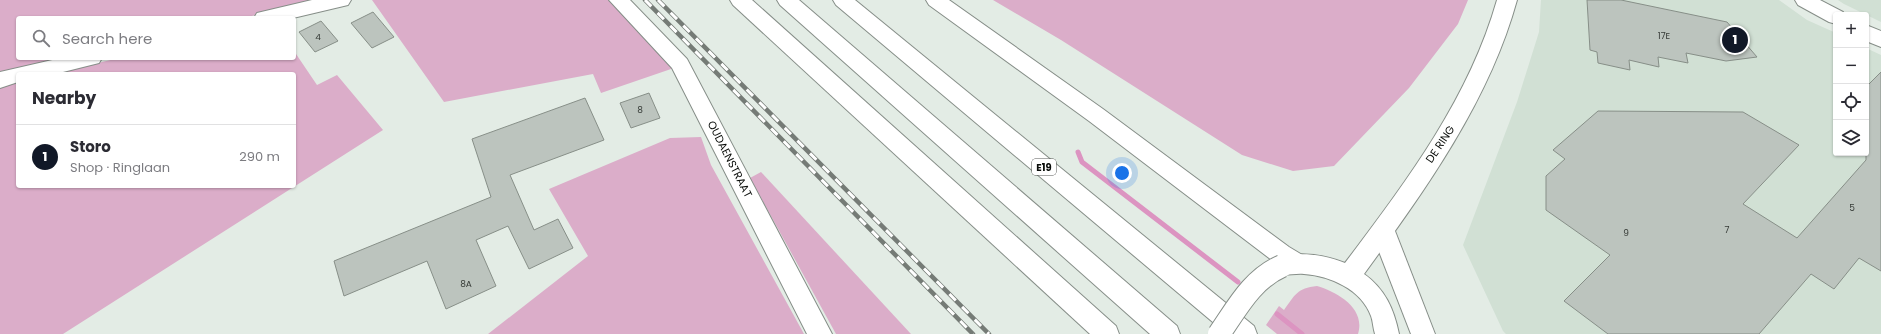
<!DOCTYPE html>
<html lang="en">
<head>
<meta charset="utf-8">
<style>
	:root { --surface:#fff; --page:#f2f2f3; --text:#2b2b33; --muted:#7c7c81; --line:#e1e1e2; --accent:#111827 }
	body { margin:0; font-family:Poppins,sans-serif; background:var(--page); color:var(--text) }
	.controls { position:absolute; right:12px; top:12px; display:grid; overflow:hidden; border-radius:4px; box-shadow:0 1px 3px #0004 }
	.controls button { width:36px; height:36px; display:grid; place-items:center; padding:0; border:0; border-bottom:1px solid var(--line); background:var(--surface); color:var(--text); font:20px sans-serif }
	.you { position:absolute; left:1122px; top:173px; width:14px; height:14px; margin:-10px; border:3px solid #fff; border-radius:50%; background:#1a73e8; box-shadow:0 0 0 6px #1a73e833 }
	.badge { display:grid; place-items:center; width:26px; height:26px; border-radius:50%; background:var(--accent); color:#fff; font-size:13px; font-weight:700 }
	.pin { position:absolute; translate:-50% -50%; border:2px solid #fff; box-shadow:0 1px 4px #0006 }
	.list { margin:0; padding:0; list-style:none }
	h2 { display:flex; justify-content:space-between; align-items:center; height:52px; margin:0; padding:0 16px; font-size:17px }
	h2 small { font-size:13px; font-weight:400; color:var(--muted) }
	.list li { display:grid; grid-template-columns:26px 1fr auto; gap:12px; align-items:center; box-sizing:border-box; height:64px; padding:0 16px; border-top:1px solid var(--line) }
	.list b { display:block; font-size:15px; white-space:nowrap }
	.list p { margin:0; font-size:13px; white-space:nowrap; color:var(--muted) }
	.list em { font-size:13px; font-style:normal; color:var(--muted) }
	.icon { flex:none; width:22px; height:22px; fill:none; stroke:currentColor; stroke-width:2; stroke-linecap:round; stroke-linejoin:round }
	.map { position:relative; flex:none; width:1881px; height:334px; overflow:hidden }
	.search { position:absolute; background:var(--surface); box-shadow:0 1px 3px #0004; left:16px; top:16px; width:280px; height:44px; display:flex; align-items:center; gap:10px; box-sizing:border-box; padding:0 14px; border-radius:4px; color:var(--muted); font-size:15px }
	.panel { position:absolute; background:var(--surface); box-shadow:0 1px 3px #0004; left:16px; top:72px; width:280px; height:116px; border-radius:4px }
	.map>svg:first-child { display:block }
	.built { fill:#d1e0d4 }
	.green { fill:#dbadc9 }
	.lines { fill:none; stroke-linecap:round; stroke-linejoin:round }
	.stream { stroke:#dc94c1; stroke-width:5 }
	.building { fill:#bcc4be; stroke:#878f88 }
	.minor-casing { stroke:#868e88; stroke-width:2 }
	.major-casing { stroke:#868e88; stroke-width:2 }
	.highway-casing { stroke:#868e88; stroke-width:2 }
	.minor { fill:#fff; fill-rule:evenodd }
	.major { fill:#fff; fill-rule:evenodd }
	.highway { fill:#fff; fill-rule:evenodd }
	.rail-casing { stroke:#757b76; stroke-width:4.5 }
	.rail { stroke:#fff; stroke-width:3; stroke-dasharray:9; stroke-linecap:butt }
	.major-bridge-casing { stroke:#868e88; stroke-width:24; stroke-linecap:butt }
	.major-bridge { stroke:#fff; stroke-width:22 }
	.labels { text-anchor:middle; stroke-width:3; stroke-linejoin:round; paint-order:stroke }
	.number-label { font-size:9px; fill:#363b37 }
	.shield { fill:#fff; stroke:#545654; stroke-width:1 }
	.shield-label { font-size:10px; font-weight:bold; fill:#0a0d0a }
	.street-label { font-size:11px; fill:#0a0d0a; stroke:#fff }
</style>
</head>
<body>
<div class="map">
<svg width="1881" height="334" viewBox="0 0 1881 334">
	<rect width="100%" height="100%" fill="#e3ece5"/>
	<g class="built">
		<path d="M 1541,0 L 1779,0 L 1807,20 L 1836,33 L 1836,153 L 1866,153 L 1866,48 L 1881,55 L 1881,334 L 1506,334 L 1503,331 L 1463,245 L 1517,102 L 1539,32 Z"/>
		<path d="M 1838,0 L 1881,0 L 1881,22 L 1844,4 Z"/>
	</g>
	<g class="green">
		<path d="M 0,0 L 320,0 L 243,18 L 18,18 L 18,58 L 72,58 L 0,75 Z"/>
		<path d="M 372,0 L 610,0 L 672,66 L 671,69 L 601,93 L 593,74 L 444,102 Z"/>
		<path d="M 993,0 L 1468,0 L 1458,24 L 1409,88 L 1334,166 L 1293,171 L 1242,155 L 1061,40 Z"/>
		<path d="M 294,51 L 317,85 L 337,75 L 383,130 L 63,334 L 0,334 L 0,86 L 18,82 L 18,186 L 294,186 L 294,74 L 51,74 L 119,58 L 294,58 Z"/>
		<path d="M 701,137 L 711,165 L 804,334 L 488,334 L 588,256 L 549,189 L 670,138 Z"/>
		<path d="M 761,172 L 911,334 L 836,334 L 750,178 Z"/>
		<path d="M 1317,286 C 1337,292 1366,308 1358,334 L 1277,334 L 1266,325 L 1279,306 L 1284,310 C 1295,295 1297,288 1317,286 Z"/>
	</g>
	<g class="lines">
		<g class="stream">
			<path d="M 1078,152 L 1082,162 L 1238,282"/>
			<path d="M 1277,314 L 1302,334"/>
		</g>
	</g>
	<g class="building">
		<path d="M 1587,0 L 1621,0 L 1727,22 L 1757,57 L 1726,61 L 1686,53 L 1688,63 L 1658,57 L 1659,67 L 1629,60 L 1630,70 L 1598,63 L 1597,52 L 1590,50 Z"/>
		<path d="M 373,12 L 394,37 L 372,48 L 351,23 Z"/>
		<path d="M 321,21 L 338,41 L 315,52 L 299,32 Z"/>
		<path d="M 1881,72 L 1881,271 L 1859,258 L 1834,289 L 1811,274 L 1759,334 L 1608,334 L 1564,301 L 1610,255 L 1546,210 L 1546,176 L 1565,159 L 1553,150 L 1598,111 L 1743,112 L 1799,145 L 1743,204 L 1797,238 L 1866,160 L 1866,87 Z"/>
		<path d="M 649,93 L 660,118 L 631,128 L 620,103 Z"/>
		<path d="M 585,98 L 604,140 L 510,175 L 534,230 L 558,219 L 573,248 L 529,269 L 508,226 L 476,240 L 496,286 L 446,309 L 427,261 L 344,296 L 334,261 L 491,197 L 472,139 Z"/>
	</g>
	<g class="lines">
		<defs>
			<g id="minor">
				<path d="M 312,0 L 351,0 L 348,5 L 293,18 L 254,18 L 257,13 Z"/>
				<path d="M 609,0 L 630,0 L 687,59 L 832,334 L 807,334 L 672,68 Z"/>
				<path d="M 1795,0 L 1820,0 L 1843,12 L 1845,15 L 1836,15 L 1836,24 L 1829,22 L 1798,5 Z"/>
				<path d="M 1866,25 L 1881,31 L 1881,47 L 1866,41 Z"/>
				<path d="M 61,58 L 102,58 L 99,63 L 55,74 L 18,74 L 18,82 L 0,88 L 0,72 Z"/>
			</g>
			<path id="major" d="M 1497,0 L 1517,0 C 1489,102 1425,190 1364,274 C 1385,289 1394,309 1399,334 L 1375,334 C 1373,328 1373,321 1371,316 C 1361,289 1330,276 1304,274 C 1293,273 1284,277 1274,273 L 1270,266 L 1274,259 C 1297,251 1322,254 1345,263 C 1406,182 1469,99 1497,0 Z"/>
			<g id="highway">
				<path d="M 730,0 L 752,0 L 1116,326 L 1119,334 L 1090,334 L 733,5 Z"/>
				<path d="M 777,0 L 799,0 L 1177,326 L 1180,334 L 1150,334 L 780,5 Z"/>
				<path d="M 833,0 L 855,0 L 1254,326 L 1257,334 L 1227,334 L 836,5 Z"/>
				<path d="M 926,0 L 949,0 L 1103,109 L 1289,247 L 1304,256 L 1308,263 L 1304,270 L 1296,273 L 1273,261 L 1089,121 L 929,5 Z"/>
				<path d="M 1383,221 L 1391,224 L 1395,231 L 1435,334 L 1411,334 L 1371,231 L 1375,224 Z"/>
			</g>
		</defs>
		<use href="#minor" class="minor-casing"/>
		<use href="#major" class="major-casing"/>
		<use href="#highway" class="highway-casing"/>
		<use href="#minor" class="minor"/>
		<use href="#major" class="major"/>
		<use href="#highway" class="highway"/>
		<defs>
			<g id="rail">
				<path d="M 645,0 L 973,334"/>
				<path d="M 658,0 L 989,334"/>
			</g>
		</defs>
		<use href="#rail" class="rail-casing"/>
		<use href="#rail" class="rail"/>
		<defs>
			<path id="major-bridge" d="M 1219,334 C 1237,308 1252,279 1282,266"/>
		</defs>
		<use href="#major-bridge" class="major-bridge-casing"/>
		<use href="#major-bridge" class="major-bridge"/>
	</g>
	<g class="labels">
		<g class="number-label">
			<text x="1664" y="39">17E</text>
			<text x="318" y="40">4</text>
			<text x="640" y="113">8</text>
			<text x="1852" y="211">5</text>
			<text x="1727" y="233">7</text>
			<text x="1626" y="236">9</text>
			<text x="466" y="287">8A</text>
		</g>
		<rect class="shield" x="1032" y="159" width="24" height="16" rx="3"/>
		<g class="shield-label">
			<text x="1044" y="171">E19</text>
		</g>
		<g class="street-label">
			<text transform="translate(1440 144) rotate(-56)" y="4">DE RING</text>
			<text transform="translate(730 159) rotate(63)" y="4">OUDAENSTRAAT</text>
		</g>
	</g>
</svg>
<div class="controls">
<button>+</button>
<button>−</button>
<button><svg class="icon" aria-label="locate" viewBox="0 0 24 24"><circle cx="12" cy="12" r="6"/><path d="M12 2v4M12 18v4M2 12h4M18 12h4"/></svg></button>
<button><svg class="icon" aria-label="layers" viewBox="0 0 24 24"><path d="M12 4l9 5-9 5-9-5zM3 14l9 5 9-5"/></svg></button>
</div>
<div class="you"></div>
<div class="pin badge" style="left:1735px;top:40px">1</div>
<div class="search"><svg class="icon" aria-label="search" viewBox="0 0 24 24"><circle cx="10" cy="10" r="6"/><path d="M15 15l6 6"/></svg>Search here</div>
<section class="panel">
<h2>Nearby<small></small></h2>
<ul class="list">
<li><span class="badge">1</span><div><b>Storo</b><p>Shop · Ringlaan</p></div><em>290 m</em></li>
</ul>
</section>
</div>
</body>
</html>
